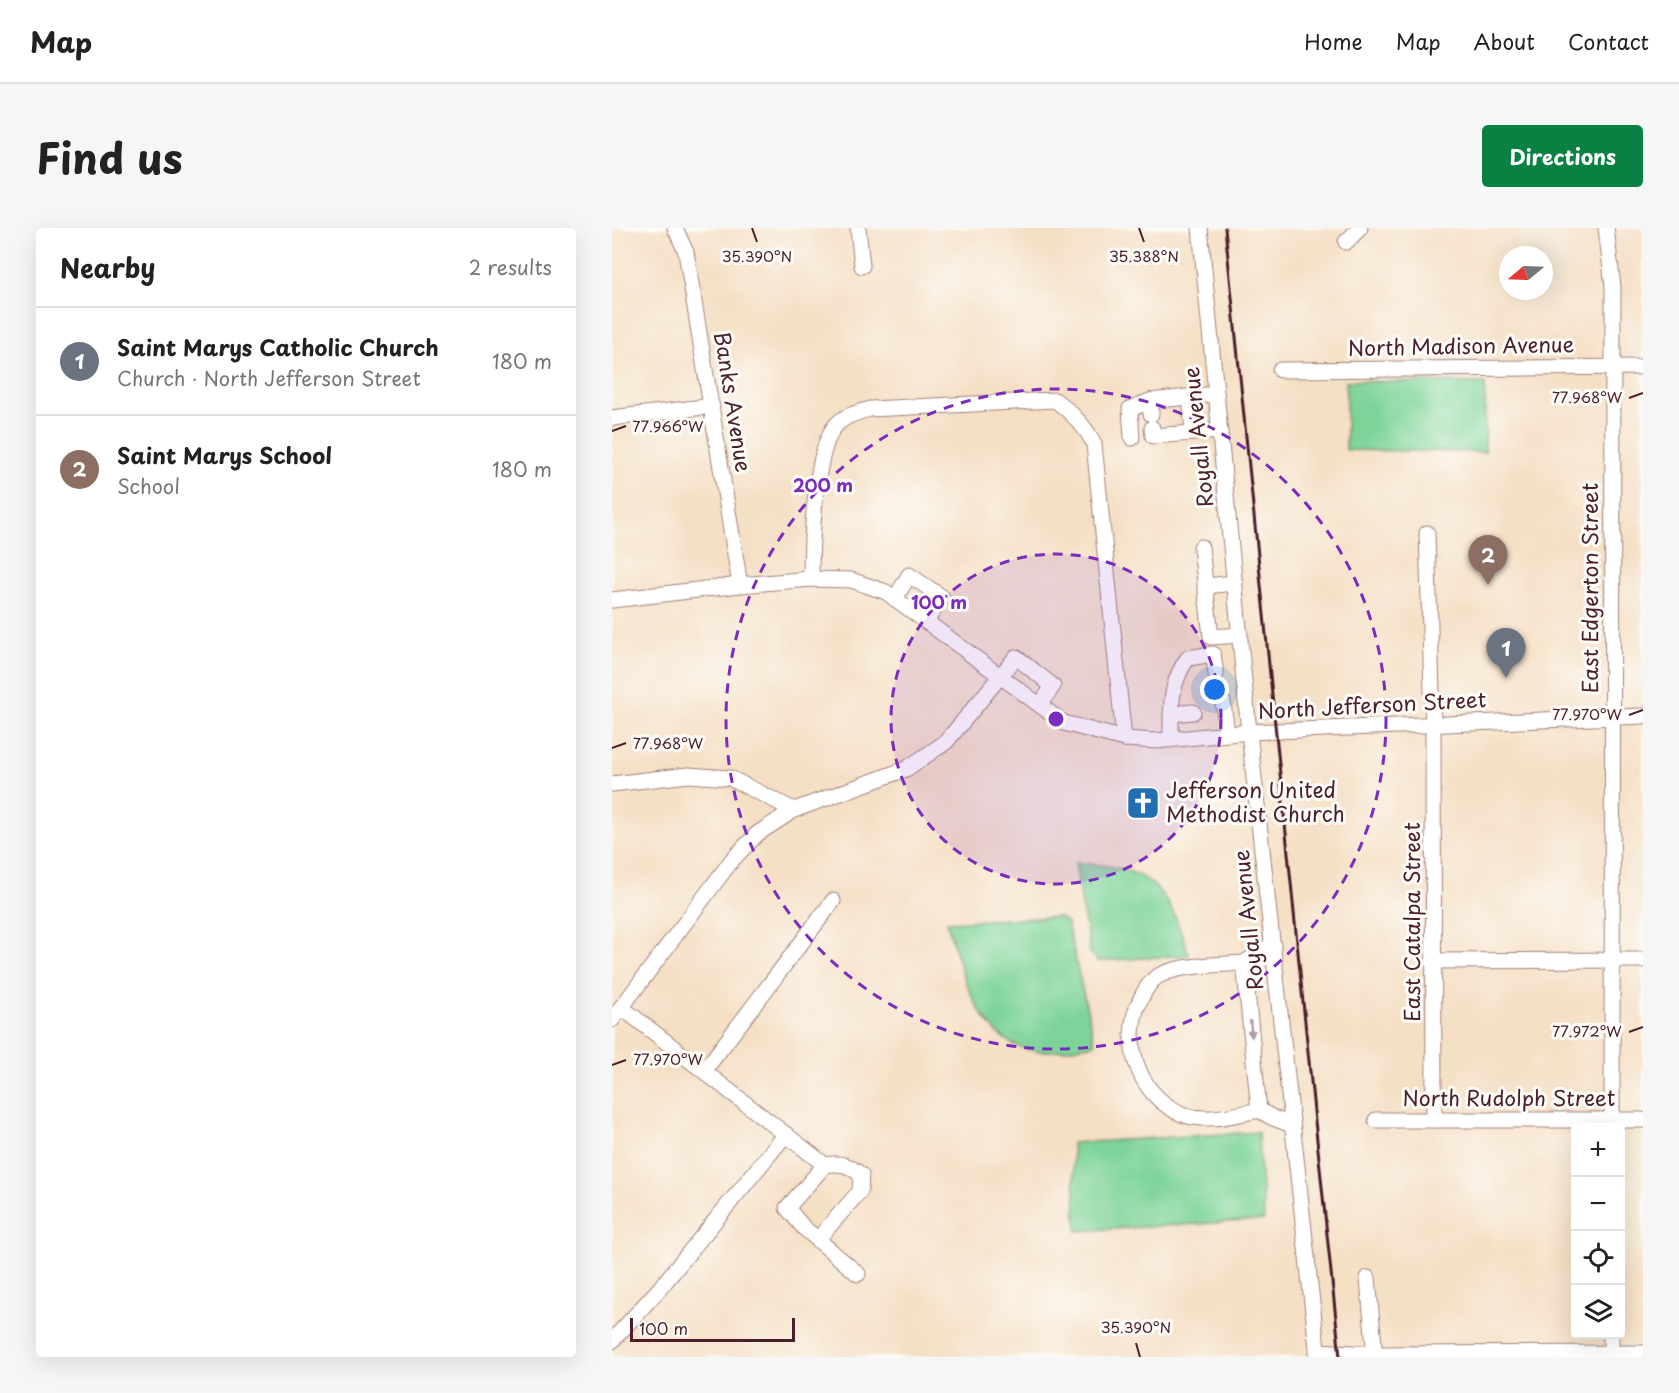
<!DOCTYPE html>
<html lang="en">
<head>
<meta charset="utf-8">
<style>
	:root { --surface:#fff; --page:#f6f6f6; --text:#222; --muted:#767676; --line:#e0e0e0; --accent:#0b8043 }
	body { margin:0; font-family:"Playpen Sans",sans-serif; background:var(--page); color:var(--text) }
	.controls { position:absolute; right:18px; bottom:18px; display:grid; overflow:hidden; border-radius:6px; box-shadow:0 6px 24px #0002 }
	.controls button { width:54px; height:54px; display:grid; place-items:center; padding:0; border:0; border-bottom:2px solid var(--line); background:var(--surface); color:var(--text); font:30px sans-serif }
	.compass { position:absolute; left:887px; top:18px; width:54px; height:54px; border-radius:50%; background:var(--surface); box-shadow:0 6px 24px #0002; rotate:251deg }
	.scale { position:absolute; left:18px; bottom:15px; width:165px; box-sizing:border-box; padding-left:6px; border:3px solid #4a1f2b; border-top:0; font-size:16px; line-height:21px; white-space:nowrap; color:#4a1f2b; -webkit-text-stroke:4px #fdfcf7; paint-order:stroke }
	.you { position:absolute; left:603px; top:462px; width:21px; height:21px; margin:-15px; border:4px solid #fff; border-radius:50%; background:#1a73e8; box-shadow:0 0 0 9px #1a73e833 }
	.badge { display:grid; place-items:center; width:39px; height:39px; border-radius:50%; background:var(--accent); color:#fff; font-size:20px; font-weight:700 }
	.pin { position:absolute; translate:-50% -50px; filter:drop-shadow(0 2px 3px #0008) }
	.pin::after { content:''; position:absolute; top:32px; width:21px; height:18px; background:inherit; clip-path:polygon(0 0,100% 0,50% 100%) }
	.list { margin:0; padding:0; list-style:none }
	h2 { display:flex; justify-content:space-between; align-items:center; height:78px; margin:0; padding:0 24px; font-size:26px }
	h2 small { font-size:20px; font-weight:400; color:var(--muted) }
	.list li { display:grid; grid-template-columns:39px 1fr auto; gap:18px; align-items:center; box-sizing:border-box; height:108px; padding:0 24px; border-top:2px solid var(--line) }
	.list b { display:block; font-size:22px; white-space:nowrap }
	.list p { margin:0; font-size:20px; white-space:nowrap; color:var(--muted) }
	.list em { font-size:20px; font-style:normal; color:var(--muted) }
	.icon { flex:none; width:33px; height:33px; fill:none; stroke:currentColor; stroke-width:2; stroke-linecap:round; stroke-linejoin:round }
	.map { position:relative; flex:none; width:1031px; height:1129px; overflow:hidden; border-radius:6px }
	header { display:flex; align-items:center; gap:36px; box-sizing:border-box; height:84px; padding:0 30px; background:var(--surface); border-bottom:2px solid var(--line) }
	header strong { font-size:28px }
	nav { display:flex; gap:33px; margin-inline-start:auto; font-size:21px }
	.intro { display:flex; align-items:center; justify-content:space-between; box-sizing:border-box; height:144px; padding:0 36px }
	h1 { margin:0; font-size:42px }
	.button { padding:15px 27px; border-radius:6px; background:var(--accent); color:#fff; font-size:21px; font-weight:700 }
	main { display:flex; gap:36px; padding:0 36px }
	aside { flex:1; background:var(--surface); border-radius:6px; box-shadow:0 6px 24px #0002 }
	.map>svg:first-child { display:block }
	.green { fill:#7ed498; stroke:#647a62; stroke-width:1.5 }
	.lines { fill:none; stroke-linecap:round; stroke-linejoin:round }
	.minor-casing { stroke:#a08078; stroke-width:17 }
	.minor { stroke:#fff; stroke-width:15 }
	.rail { stroke:#4a1f2b; stroke-width:3 }
	.oneway { fill:#ae9aa0 }
	.ticks { fill:none; stroke:#4a1f2b; stroke-width:2 }
	.ring { fill:none; stroke:#7b2cbf; stroke-width:3; stroke-dasharray:10 8 }
	.labels { text-anchor:middle; stroke-width:6; stroke-linejoin:round; paint-order:stroke }
	.street-label { font-size:21px; fill:#4a1f2b; stroke:#fdfcf7 }
	.poi-label { font-size:21px; fill:#4a1f2b; stroke:#fdfcf7; text-anchor:start }
	.ticks-label { font-size:15px; text-anchor:middle; fill:#4a1f2b; stroke:#fdfcf7; stroke-width:6; stroke-linejoin:round; paint-order:stroke }
	.centre { fill:#7b2cbf; stroke:#fdfcf7; stroke-width:3 }
	.ring-label { font-size:18px; text-anchor:middle; font-weight:bold; fill:#7b2cbf; stroke:#fdfcf7; stroke-width:6; stroke-linejoin:round; paint-order:stroke }
</style>
</head>
<body>
<header>
<strong>Map</strong>
<nav><a>Home</a><a>Map</a><a>About</a><a>Contact</a></nav>
</header>
<div class="intro"><h1>Find us</h1><a class="button">Directions</a></div>
<main>
<aside>
<h2>Nearby<small>2 results</small></h2>
<ul class="list">
<li><span class="badge" style="background:#6b7280">1</span><div><b>Saint Marys Catholic Church</b><p>Church · North Jefferson Street</p></div><em>180 m</em></li>
<li><span class="badge" style="background:#8d6e63">2</span><div><b>Saint Marys School</b><p>School</p></div><em>180 m</em></li>
</ul>
</aside>
<div class="map">
<svg width="1031" height="1129" viewBox="0 0 1031 1129">
	<rect width="100%" height="100%" fill="#fdfcf7"/>
	<filter id="ink" filterUnits="userSpaceOnUse"><feTurbulence type="fractalNoise" baseFrequency=".0167" numOctaves="2"/><feDisplacementMap in="SourceGraphic" scale="12" xChannelSelector="R" yChannelSelector="G"/><feConvolveMatrix kernelMatrix="1 2 1 2 8 2 1 2 1" color-interpolation-filters="sRGB"/></filter>
	<filter id="wash" filterUnits="userSpaceOnUse"><feTurbulence type="fractalNoise" baseFrequency=".008" numOctaves="4" result="noise"/><feDisplacementMap in="SourceGraphic" scale="24" xChannelSelector="R" yChannelSelector="G"/><feGaussianBlur stdDeviation="1.35" result="paint"/><feColorMatrix in="noise" values="0 0 0 0 0 0 0 0 0 0 0 0 0 0 0 0 0 1.4 0 .05"/><feComposite in="paint" operator="in"/></filter>
	<g filter="url(#wash)">
		<rect width="100%" height="100%" fill="#f5e0c6"/>
		<g class="green">
			<path d="M 734,153 L 873,155 L 873,224 L 734,222 Z"/>
			<path d="M 463,635 C 538,639 555,656 577,727 L 486,733 L 478,725 Z"/>
			<path d="M 447,689 L 455,695 L 483,816 C 461,820 436,827 414,821 C 365,809 346,736 335,694 Z"/>
			<path d="M 646,904 L 652,992 L 465,1003 L 460,915 Z"/>
		</g>
	</g>
	<g filter="url(#ink)">
		<g class="lines">
			<defs>
				<g id="minor">
					<path d="M 63,0 L 74,24 L 128,357"/>
					<path d="M 246,0 L 250,38"/>
					<path d="M 588,0 L 637,504 L 706,1129"/>
					<path d="M 994,0 L 1001,59 L 1000,900"/>
					<path d="M 734,14 L 748,0"/>
					<path d="M 668,142 L 1031,139"/>
					<path d="M 578,169 L 581,205"/>
					<path d="M 539,186 L 538,173 L 604,166"/>
					<path d="M 0,190 L 100,178"/>
					<path d="M 540,200 L 541,208 L 608,203"/>
					<path d="M 520,210 L 518,181 L 538,173"/>
					<path d="M 815,305 L 821,496 L 822,892"/>
					<path d="M 589,319 L 599,409 L 628,407"/>
					<path d="M 199,351 C 199,319 202,218 225,196 C 234,187 247,184 258,181 L 443,172 C 459,184 473,197 482,216 L 512,511"/>
					<path d="M 593,358 L 623,355"/>
					<path d="M 283,371 L 297,347 L 330,369 L 314,394"/>
					<path d="M 0,372 L 128,357 L 199,351 L 239,352 L 274,364 L 452,495 L 512,511 L 544,513 L 637,504 L 1031,488"/>
					<path d="M 611,474 L 615,506"/>
					<path d="M 559,486 L 581,484"/>
					<path d="M 559,512 C 559,482 557,455 576,430 L 601,426 L 604,446"/>
					<path d="M 0,556 L 76,547 L 118,550 L 182,582"/>
					<path d="M 661,716 L 632,735 L 647,882 L 661,890 L 680,897"/>
					<path d="M 821,733 L 1031,732"/>
					<path d="M 632,735 C 608,737 561,736 542,751 C 536,756 533,763 529,770 C 508,812 525,867 570,886 C 594,895 623,887 647,882"/>
					<path d="M 9,779 L 213,937 L 175,980 L 192,1000 L 246,1046"/>
					<path d="M 0,792 L 120,632 L 145,606 L 182,582 L 294,541 L 334,514 L 404,429 L 441,458 L 428,477"/>
					<path d="M 92,843 L 221,673"/>
					<path d="M 764,892 L 1031,892"/>
					<path d="M 205,1012 L 248,963 L 249,947 C 237,937 229,934 213,937"/>
					<path d="M 756,1050 L 763,1129"/>
					<path d="M 0,1113 L 48,1060 L 174,906"/>
					<path d="M 705,1123 L 762,1126 L 1031,1125"/>
					<path d="M 999,1129 L 999,1106"/>
				</g>
			</defs>
			<use href="#minor" class="minor-casing"/>
			<use href="#minor" class="minor"/>
			<path class="rail" d="M 613,0 L 703,893 L 728,1129"/>
		</g>
		<defs><path id="oneway-solid" d="M-6-.8H1V-3.2L6.5 0L1 3.2V.8H-6Z" transform="scale(1.5)"/></defs>
		<use class="oneway" href="#oneway-solid" transform="translate(639 801) rotate(84)"/>
	</g>
	<path class="ticks" d="M 140,0 L 145,14M 527,0 L 532,14M 1017,170 L 1031,165M 0,203 L 14,198M 1017,487 L 1031,482M 0,520 L 14,515M 1017,804 L 1031,799M 0,837 L 14,832M 524,1115 L 528,1129"/>
	<circle cx="444" cy="491" r="165" fill="#7b2cbf" fill-opacity=".12"/>
	<g class="ring">
		<circle cx="444" cy="491" r="165"/>
		<circle cx="444" cy="491" r="330"/>
	</g>
	<defs>
		<symbol id="church-square" viewBox="-11 -11 22 22"><rect x="-9" y="-9" width="18" height="18" rx="4" fill="#1f6fb2" stroke="#fdfcf7"/><path d="M-1.2-6h2.4v3.5h3.3v2.4h-3.3V6h-2.4V-.1h-3.3v-2.4h3.3Z" fill="#fff"/></symbol>
	</defs>
	<g fill-rule="evenodd">
		<use href="#church-square" x="512" y="556" width="38" height="38"/>
	</g>
	<g class="labels">
		<g class="street-label">
			<text transform="translate(849 119) rotate(-1)" y="7">North Madison Avenue</text>
			<text transform="translate(120 174) rotate(81)" y="7">Banks Avenue</text>
			<text transform="translate(587 209) rotate(-96)" y="7">Royall Avenue</text>
			<text transform="translate(979 360) rotate(-90)" y="7">East Edgerton Street</text>
			<text transform="translate(760 478) rotate(-3)" y="7">North Jefferson Street</text>
			<text transform="translate(637 692) rotate(-96)" y="7">Royall Avenue</text>
			<text transform="translate(801 694) rotate(-90)" y="7">East Catalpa Street</text>
			<text x="897" y="878">North Rudolph Street</text>
		</g>
		<g class="poi-label">
			<text x="554" y="570">Jefferson United<tspan x="554" dy="24">Methodist Church</tspan></text>
		</g>
	</g>
	<g class="ticks-label">
		<text x="145" y="34">35.390°N</text>
		<text x="532" y="34">35.388°N</text>
		<text x="975" y="175">77.968°W</text>
		<text x="56" y="204">77.966°W</text>
		<text x="975" y="492">77.970°W</text>
		<text x="56" y="521">77.968°W</text>
		<text x="975" y="809">77.972°W</text>
		<text x="56" y="837">77.970°W</text>
		<text x="524" y="1105">35.390°N</text>
	</g>
	<circle cx="444" cy="491" r="9" class="centre"/>
	<g class="ring-label">
		<text x="211" y="264">200 m</text>
		<text x="327" y="381">100 m</text>
	</g>
</svg>
<div class="controls">
<button>+</button>
<button>−</button>
<button><svg class="icon" aria-label="locate" viewBox="0 0 24 24"><circle cx="12" cy="12" r="6"/><path d="M12 2v4M12 18v4M2 12h4M18 12h4"/></svg></button>
<button><svg class="icon" aria-label="layers" viewBox="0 0 24 24"><path d="M12 4l9 5-9 5-9-5zM3 14l9 5 9-5"/></svg></button>
</div>
<svg class="compass" viewBox="-18 -18 36 36"><path d="M0-13l5 13h-10z" fill="#e53935"/><path d="M0 13l5-13h-10z" fill="#767676"/></svg>
<div class="scale">100 m</div>
<div class="you"></div>
<div class="pin badge" style="left:894px;top:450px;background:#6b7280">1</div>
<div class="pin badge" style="left:876px;top:357px;background:#8d6e63">2</div>
</div>
</main>
</body>
</html>
